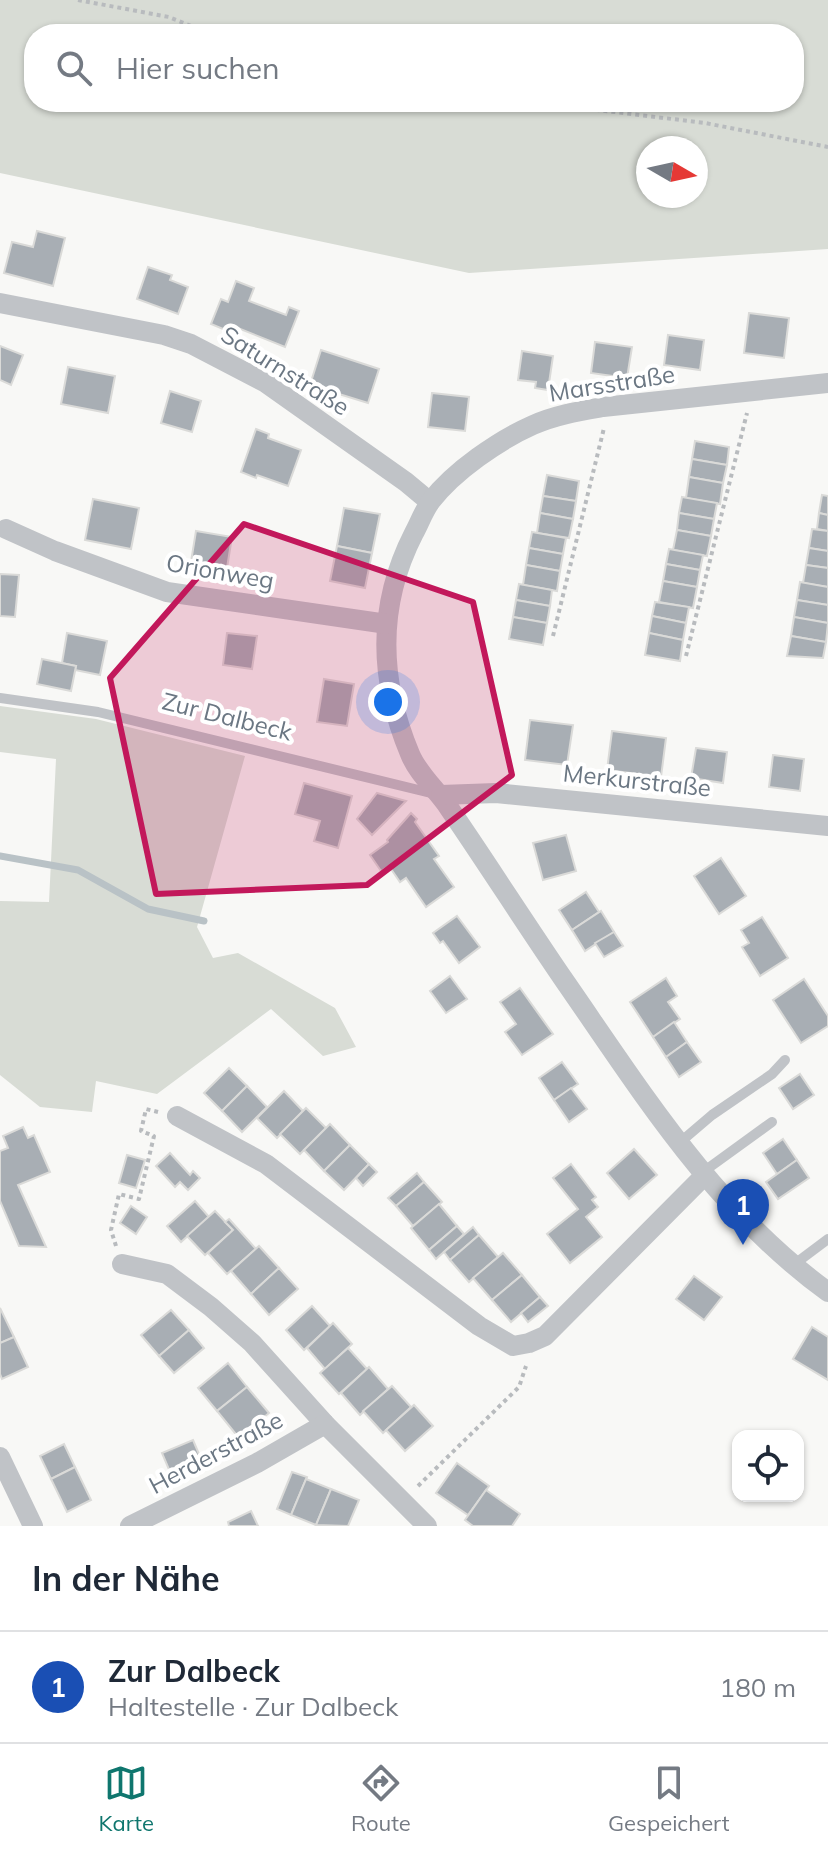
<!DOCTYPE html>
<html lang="de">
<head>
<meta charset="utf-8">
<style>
	:root { --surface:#fff; --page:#f6f6f7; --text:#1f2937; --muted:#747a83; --line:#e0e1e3; --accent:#0f766e }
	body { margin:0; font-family:Mulish,sans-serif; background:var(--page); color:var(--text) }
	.controls { position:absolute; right:24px; bottom:24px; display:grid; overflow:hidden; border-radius:16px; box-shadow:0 2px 6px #0004 }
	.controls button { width:72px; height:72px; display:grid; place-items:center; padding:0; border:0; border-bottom:2px solid var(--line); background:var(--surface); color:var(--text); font:40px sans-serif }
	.compass { position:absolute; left:636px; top:136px; width:72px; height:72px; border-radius:50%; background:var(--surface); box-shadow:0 2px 6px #0004; rotate:99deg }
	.you { position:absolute; left:388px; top:702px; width:28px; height:28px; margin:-20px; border:6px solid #fff; border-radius:50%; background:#1a73e8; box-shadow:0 0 0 12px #1a73e833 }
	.badge { display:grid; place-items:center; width:52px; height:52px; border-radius:50%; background:var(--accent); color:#fff; font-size:26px; font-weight:700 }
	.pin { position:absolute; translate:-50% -66px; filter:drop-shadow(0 2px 4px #0008) }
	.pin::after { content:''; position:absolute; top:42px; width:28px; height:24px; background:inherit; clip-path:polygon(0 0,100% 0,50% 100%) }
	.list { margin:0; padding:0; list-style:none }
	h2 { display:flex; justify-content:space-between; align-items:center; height:104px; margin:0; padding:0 32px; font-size:34px }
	h2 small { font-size:26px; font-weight:400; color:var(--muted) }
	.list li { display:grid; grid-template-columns:52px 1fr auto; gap:24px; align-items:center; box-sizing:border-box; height:112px; padding:0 32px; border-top:2px solid var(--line) }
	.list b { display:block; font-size:30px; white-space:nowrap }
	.list p { margin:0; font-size:26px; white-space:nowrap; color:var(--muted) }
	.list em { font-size:26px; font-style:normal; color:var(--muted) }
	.icon { flex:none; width:44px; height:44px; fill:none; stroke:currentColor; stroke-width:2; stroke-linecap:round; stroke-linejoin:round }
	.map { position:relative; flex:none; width:828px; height:1526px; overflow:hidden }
	.search { position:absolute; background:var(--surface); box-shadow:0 2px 6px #0004; left:24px; right:24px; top:24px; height:88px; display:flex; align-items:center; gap:20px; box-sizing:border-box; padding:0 28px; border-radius:32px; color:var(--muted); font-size:30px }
	.sheet { height:216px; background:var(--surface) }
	nav { display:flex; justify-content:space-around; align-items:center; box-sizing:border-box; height:112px; border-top:2px solid var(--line); background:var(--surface); font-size:22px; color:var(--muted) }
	nav a { display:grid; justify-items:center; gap:4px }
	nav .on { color:var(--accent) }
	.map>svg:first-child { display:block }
	.green { fill:#d8dcd5; fill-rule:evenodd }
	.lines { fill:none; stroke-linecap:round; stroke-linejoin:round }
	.stream { stroke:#b9c2c6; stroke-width:7 }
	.building { fill:#a8aeb4; stroke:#dadad8; stroke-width:2 }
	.path { stroke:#b8bbbe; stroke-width:4; stroke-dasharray:4 4; stroke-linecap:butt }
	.service { stroke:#c0c3c7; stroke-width:10 }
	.minor { stroke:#c0c3c7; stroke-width:20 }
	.marked { fill:#c2185b; fill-opacity:0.2; stroke:#c2185b; stroke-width:6; stroke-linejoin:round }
	.labels { text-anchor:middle; stroke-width:8; stroke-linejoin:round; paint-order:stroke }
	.street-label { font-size:24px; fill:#6b7783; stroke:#fff }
</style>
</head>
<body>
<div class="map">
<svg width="828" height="1526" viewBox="0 0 828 1526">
	<rect width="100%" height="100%" fill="#f8f8f6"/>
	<g class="green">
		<path d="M 0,0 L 828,0 L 828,249 L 469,273 L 0,173 ZM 34,34 L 794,34 L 794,102 L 34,102 ZM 648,148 L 696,148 L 696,196 L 648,196 Z"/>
		<path d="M 0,706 L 96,719 L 245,756 L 197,927 L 213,958 L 238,953 L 335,1008 L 356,1047 L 323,1056 L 271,1009 L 157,1094 L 96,1081 L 92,1112 L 40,1107 L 0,1075 L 0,901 L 49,902 L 56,759 L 0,752 Z"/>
	</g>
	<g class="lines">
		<path class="stream" d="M 0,856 L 78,870 L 148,909 L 204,921"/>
	</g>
	<g class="building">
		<path d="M 37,231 L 65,238 L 53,286 L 4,273 L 12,242 L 33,247 Z"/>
		<path d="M 148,267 L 172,275 L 170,280 L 188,287 L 178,314 L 137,299 Z"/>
		<path d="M 236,281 L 254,288 L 249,301 L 286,315 L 289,307 L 299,311 L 285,347 L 238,328 L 235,334 L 211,324 L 221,299 L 228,302 Z"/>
		<path d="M 749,313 L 789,318 L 784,358 L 744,353 Z"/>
		<path d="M 668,335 L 704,340 L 700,370 L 664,365 Z"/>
		<path d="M 595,342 L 632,347 L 627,378 L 591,373 Z"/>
		<path d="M 0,346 L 23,355 L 11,385 L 0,380 Z"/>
		<path d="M 321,350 L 379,369 L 368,403 L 310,385 Z"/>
		<path d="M 522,351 L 553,356 L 548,390 L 535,388 L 536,382 L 518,380 Z"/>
		<path d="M 68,367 L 115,376 L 108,413 L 61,404 Z"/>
		<path d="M 170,391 L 201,401 L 192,432 L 161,423 Z"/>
		<path d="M 432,393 L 469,397 L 465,431 L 428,427 Z"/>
		<path d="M 256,429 L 269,434 L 268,438 L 301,450 L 288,486 L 257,475 L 256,478 L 241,472 Z"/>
		<path d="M 695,441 L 729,447 L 727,465 L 692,459 Z"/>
		<path d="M 692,459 L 727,465 L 723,483 L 689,477 Z"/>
		<path d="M 547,475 L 579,481 L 576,501 L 543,496 Z"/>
		<path d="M 689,477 L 723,483 L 720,504 L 686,498 Z"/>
		<path d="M 822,495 L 828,496 L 828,515 L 819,513 Z"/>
		<path d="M 543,496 L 576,501 L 573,519 L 540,513 Z"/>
		<path d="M 682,497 L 717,503 L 714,519 L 679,513 Z"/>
		<path d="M 93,499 L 139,508 L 131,549 L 85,540 Z"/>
		<path d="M 344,508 L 380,514 L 372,553 L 337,546 Z"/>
		<path d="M 540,513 L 573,519 L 569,538 L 537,533 Z"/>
		<path d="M 679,513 L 714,519 L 711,536 L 677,530 Z"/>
		<path d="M 819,513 L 828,515 L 828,531 L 817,529 Z"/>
		<path d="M 812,529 L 828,531 L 828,551 L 809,548 Z"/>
		<path d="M 677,530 L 711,536 L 707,556 L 673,550 Z"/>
		<path d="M 196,531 L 232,537 L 226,574 L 190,568 Z"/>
		<path d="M 532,532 L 566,538 L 563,554 L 529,548 Z"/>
		<path d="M 337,546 L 372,553 L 365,588 L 330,581 Z"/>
		<path d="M 529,548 L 563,554 L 560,571 L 526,565 Z"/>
		<path d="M 809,548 L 828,551 L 828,568 L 806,565 Z"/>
		<path d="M 669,549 L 703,555 L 700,570 L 666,564 Z"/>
		<path d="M 666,564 L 700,570 L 697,587 L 663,581 Z"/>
		<path d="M 526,565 L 560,571 L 557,591 L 523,585 Z"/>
		<path d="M 806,565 L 828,568 L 828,587 L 803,583 Z"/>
		<path d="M 0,574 L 19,575 L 15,617 L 0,616 Z"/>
		<path d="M 663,581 L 697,587 L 693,608 L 659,602 Z"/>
		<path d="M 800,582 L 828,587 L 828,605 L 797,600 Z"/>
		<path d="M 519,584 L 552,590 L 550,606 L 516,600 Z"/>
		<path d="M 516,600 L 550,606 L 547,623 L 513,617 Z"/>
		<path d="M 797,600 L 828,605 L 828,623 L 794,617 Z"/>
		<path d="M 655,602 L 689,607 L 686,623 L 652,616 Z"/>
		<path d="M 652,616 L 686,623 L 683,640 L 649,633 Z"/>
		<path d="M 513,617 L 547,623 L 543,645 L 509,639 Z"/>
		<path d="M 794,617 L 828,623 L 826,642 L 791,636 Z"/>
		<path d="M 67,633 L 107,641 L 100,675 L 75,670 L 76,666 L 62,663 Z"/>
		<path d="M 227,633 L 257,636 L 252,669 L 223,665 Z"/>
		<path d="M 649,633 L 683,640 L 680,661 L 645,655 Z"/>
		<path d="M 791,636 L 826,642 L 823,658 L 787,656 Z"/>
		<path d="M 42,659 L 76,666 L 71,691 L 37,684 Z"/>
		<path d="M 324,679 L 354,684 L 347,726 L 317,722 Z"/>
		<path d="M 530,720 L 573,725 L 567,765 L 525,760 Z"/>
		<path d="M 612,731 L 666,738 L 661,777 L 607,770 Z"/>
		<path d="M 696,748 L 727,752 L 723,783 L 691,778 Z"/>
		<path d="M 773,755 L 804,759 L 800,791 L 769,787 Z"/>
		<path d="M 304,783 L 352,796 L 338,848 L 314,841 L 320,821 L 295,814 Z"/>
		<path d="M 377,793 L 406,801 L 372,835 L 357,819 Z"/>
		<path d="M 411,813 L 417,819 L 415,822 L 439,856 L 434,859 L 454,887 L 426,907 L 406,878 L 400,882 L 389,866 L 381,871 L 370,855 L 388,842 L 387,840 Z"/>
		<path d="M 566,835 L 576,871 L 543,880 L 533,843 Z"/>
		<path d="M 721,858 L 746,896 L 719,914 L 694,876 Z"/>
		<path d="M 586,892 L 599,912 L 572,930 L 559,910 Z"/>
		<path d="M 601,911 L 614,932 L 585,951 L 572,930 Z"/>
		<path d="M 457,916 L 480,947 L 459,963 L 443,941 L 440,943 L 433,933 Z"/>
		<path d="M 762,917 L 788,958 L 760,976 L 742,947 L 749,943 L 741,930 Z"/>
		<path d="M 614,932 L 623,946 L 604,957 L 595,943 Z"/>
		<path d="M 450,976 L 467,999 L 446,1013 L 430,991 Z"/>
		<path d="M 666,978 L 677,996 L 668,1002 L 680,1019 L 653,1037 L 630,1002 Z"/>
		<path d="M 804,979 L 828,1016 L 828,1026 L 801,1043 L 773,1000 Z"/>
		<path d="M 520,988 L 553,1034 L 522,1055 L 505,1032 L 516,1024 L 500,1002 Z"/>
		<path d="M 674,1022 L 687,1042 L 666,1057 L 653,1037 Z"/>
		<path d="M 687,1042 L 701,1062 L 679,1077 L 666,1057 Z"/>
		<path d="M 562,1062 L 578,1084 L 554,1100 L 539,1078 Z"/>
		<path d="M 229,1068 L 247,1086 L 222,1111 L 204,1093 Z"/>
		<path d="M 800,1074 L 814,1095 L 793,1109 L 779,1088 Z"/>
		<path d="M 247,1086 L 267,1107 L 242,1132 L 222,1111 Z"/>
		<path d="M 571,1088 L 587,1109 L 569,1122 L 554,1100 Z"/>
		<path d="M 284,1091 L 303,1111 L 277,1138 L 257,1118 Z"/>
		<path d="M 306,1108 L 326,1128 L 300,1154 L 280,1134 Z"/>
		<path d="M 330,1124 L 350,1145 L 324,1171 L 304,1150 Z"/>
		<path d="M 23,1127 L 28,1138 L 34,1135 L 50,1172 L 18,1185 L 46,1247 L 19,1246 L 0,1201 L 0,1151 L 8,1148 L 3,1136 Z"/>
		<path d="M 783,1139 L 797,1160 L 777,1174 L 763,1153 Z"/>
		<path d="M 350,1145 L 369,1164 L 344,1190 L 324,1171 Z"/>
		<path d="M 634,1149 L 657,1175 L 629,1199 L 607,1173 Z"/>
		<path d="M 170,1153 L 190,1175 L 193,1171 L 200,1178 L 188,1190 L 180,1182 L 175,1187 L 156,1166 Z"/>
		<path d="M 127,1155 L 145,1160 L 136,1188 L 119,1183 Z"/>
		<path d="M 797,1160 L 809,1178 L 778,1199 L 766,1182 Z"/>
		<path d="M 369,1164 L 377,1172 L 363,1186 L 356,1178 Z"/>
		<path d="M 571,1164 L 596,1197 L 592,1200 L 598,1207 L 586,1217 L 602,1237 L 570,1263 L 547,1234 L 578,1209 L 553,1178 Z"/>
		<path d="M 417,1173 L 424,1182 L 396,1206 L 388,1198 Z"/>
		<path d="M 424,1182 L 442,1202 L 413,1226 L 396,1206 Z"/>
		<path d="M 195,1201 L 209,1217 L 181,1242 L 167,1226 Z"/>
		<path d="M 439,1204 L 457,1226 L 429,1250 L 411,1228 Z"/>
		<path d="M 131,1206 L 147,1217 L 136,1234 L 120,1223 Z"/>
		<path d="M 215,1211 L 233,1230 L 205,1255 L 187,1236 Z"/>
		<path d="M 229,1219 L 256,1249 L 227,1274 L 208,1253 L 233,1230 L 225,1222 Z"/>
		<path d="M 457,1226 L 464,1234 L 436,1259 L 429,1250 Z"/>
		<path d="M 473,1227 L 479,1235 L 450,1260 L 444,1252 Z"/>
		<path d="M 479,1235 L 498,1257 L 469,1282 L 450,1260 Z"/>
		<path d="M 259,1246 L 279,1268 L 251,1294 L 231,1271 Z"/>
		<path d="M 503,1253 L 522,1275 L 492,1300 L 473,1278 Z"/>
		<path d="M 279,1268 L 298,1289 L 269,1315 L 251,1294 Z"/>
		<path d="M 522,1275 L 540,1297 L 511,1322 L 492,1300 Z"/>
		<path d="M 694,1276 L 722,1297 L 704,1320 L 676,1299 Z"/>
		<path d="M 540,1297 L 548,1306 L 528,1322 L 521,1313 Z"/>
		<path d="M 312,1306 L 330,1326 L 304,1350 L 286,1330 Z"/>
		<path d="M 0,1308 L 14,1337 L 0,1343 Z"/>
		<path d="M 171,1310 L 189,1330 L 159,1356 L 141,1335 Z"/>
		<path d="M 333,1323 L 352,1344 L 325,1369 L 307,1348 Z"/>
		<path d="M 812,1327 L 828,1337 L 828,1380 L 793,1359 Z"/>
		<path d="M 189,1330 L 204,1348 L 174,1373 L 159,1356 Z"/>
		<path d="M 14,1337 L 28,1367 L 2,1379 L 0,1374 L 0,1343 Z"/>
		<path d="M 348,1348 L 367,1369 L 339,1394 L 320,1373 Z"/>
		<path d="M 228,1363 L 247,1387 L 217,1411 L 198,1388 Z"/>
		<path d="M 369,1367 L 388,1389 L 360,1415 L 341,1393 Z"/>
		<path d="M 392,1386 L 411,1407 L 383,1433 L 363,1411 Z"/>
		<path d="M 247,1387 L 269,1413 L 239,1438 L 217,1411 Z"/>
		<path d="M 414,1405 L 433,1426 L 405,1451 L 386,1430 Z"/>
		<path d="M 193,1440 L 204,1466 L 173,1479 L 162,1453 Z"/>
		<path d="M 64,1444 L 75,1467 L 51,1479 L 40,1456 Z"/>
		<path d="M 457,1463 L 489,1486 L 468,1515 L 436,1493 Z"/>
		<path d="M 75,1467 L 91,1500 L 67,1512 L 51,1479 Z"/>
		<path d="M 292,1472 L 307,1477 L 291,1515 L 277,1509 Z"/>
		<path d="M 306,1479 L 331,1489 L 316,1525 L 291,1515 Z"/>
		<path d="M 331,1489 L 359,1500 L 348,1526 L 316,1525 Z"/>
		<path d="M 486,1490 L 520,1514 L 512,1526 L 473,1526 L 465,1520 Z"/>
		<path d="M 251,1511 L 258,1526 L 229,1526 L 228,1522 Z"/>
	</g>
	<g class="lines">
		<g class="path">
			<path d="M 78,0 L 169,17 L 211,34"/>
			<path d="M 532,102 L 705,123 L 828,147"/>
			<path d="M 553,636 L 604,428"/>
			<path d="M 686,656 L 747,413"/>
			<path d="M 116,1246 L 111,1230 L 119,1194 L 139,1199 L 154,1136 L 141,1131 L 146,1109 L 158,1112"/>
			<path d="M 418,1486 L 519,1387 L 526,1366"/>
		</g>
		<g class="service">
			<path d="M 0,698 L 98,712 L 435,794"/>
			<path d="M 678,1144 L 712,1115 L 772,1074 L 785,1060"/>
			<path d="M 703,1172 L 772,1122"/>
			<path d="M 792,1266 L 828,1239"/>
		</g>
		<g class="minor">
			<path d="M 0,303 L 164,335 L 191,344 L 266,383 L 406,482 L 430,502"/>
			<path d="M 828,383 L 603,407 C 580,411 555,415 533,425 C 499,440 454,471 431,501 C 424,510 420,522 414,533 C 377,605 379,680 410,754 C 418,774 438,791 449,808 C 488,865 525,923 564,980 C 643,1094 714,1209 828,1292"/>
			<path d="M 6,529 L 55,551 L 167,592 L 387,624"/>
			<path d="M 441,795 L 496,793 L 828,826"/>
			<path d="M 177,1116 L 266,1164 L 479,1326 L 513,1346 L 529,1343 L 545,1336 L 704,1176"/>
			<path d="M 122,1264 L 167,1274 L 211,1307 L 252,1343 L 325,1424 L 427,1526"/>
			<path d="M 0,1457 L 33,1526"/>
			<path d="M 130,1526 L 257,1463 L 325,1424"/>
		</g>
	</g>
	<path class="marked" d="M 244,524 L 473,602 L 512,775 L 367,885 L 156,894 L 110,678 Z"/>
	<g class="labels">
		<g class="street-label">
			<text transform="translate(285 371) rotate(32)" y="8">Saturnstraße</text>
			<text transform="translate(612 384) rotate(-9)" y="8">Marsstraße</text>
			<text transform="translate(220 572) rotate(10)" y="8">Orionweg</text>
			<text transform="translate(227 717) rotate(14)" y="8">Zur Dalbeck</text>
			<text transform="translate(637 781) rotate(6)" y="8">Merkurstraße</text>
			<text transform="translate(216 1453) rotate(-28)" y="8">Herderstraße</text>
		</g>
	</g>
</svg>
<div class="controls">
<button><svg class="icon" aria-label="locate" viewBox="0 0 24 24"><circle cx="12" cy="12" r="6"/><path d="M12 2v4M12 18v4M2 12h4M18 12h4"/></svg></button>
</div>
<svg class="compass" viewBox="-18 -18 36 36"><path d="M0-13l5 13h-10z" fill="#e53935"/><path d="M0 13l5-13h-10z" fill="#747a83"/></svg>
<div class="you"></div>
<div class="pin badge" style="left:743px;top:1245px;background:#1a4fb4">1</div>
<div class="search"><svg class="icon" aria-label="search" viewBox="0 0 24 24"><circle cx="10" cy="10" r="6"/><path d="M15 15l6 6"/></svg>Hier suchen</div>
</div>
<section class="sheet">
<h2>In der Nähe<small></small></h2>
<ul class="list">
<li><span class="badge" style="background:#1a4fb4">1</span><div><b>Zur Dalbeck</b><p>Haltestelle · Zur Dalbeck</p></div><em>180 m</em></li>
</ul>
</section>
<nav>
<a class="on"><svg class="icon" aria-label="map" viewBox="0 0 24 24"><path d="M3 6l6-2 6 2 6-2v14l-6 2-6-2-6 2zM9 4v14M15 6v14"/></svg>Karte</a>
<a><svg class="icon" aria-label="directions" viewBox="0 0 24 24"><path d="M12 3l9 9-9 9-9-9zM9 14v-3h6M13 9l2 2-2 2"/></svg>Route</a>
<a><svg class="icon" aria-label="saved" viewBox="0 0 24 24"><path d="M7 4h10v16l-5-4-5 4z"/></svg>Gespeichert</a>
</nav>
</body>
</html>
